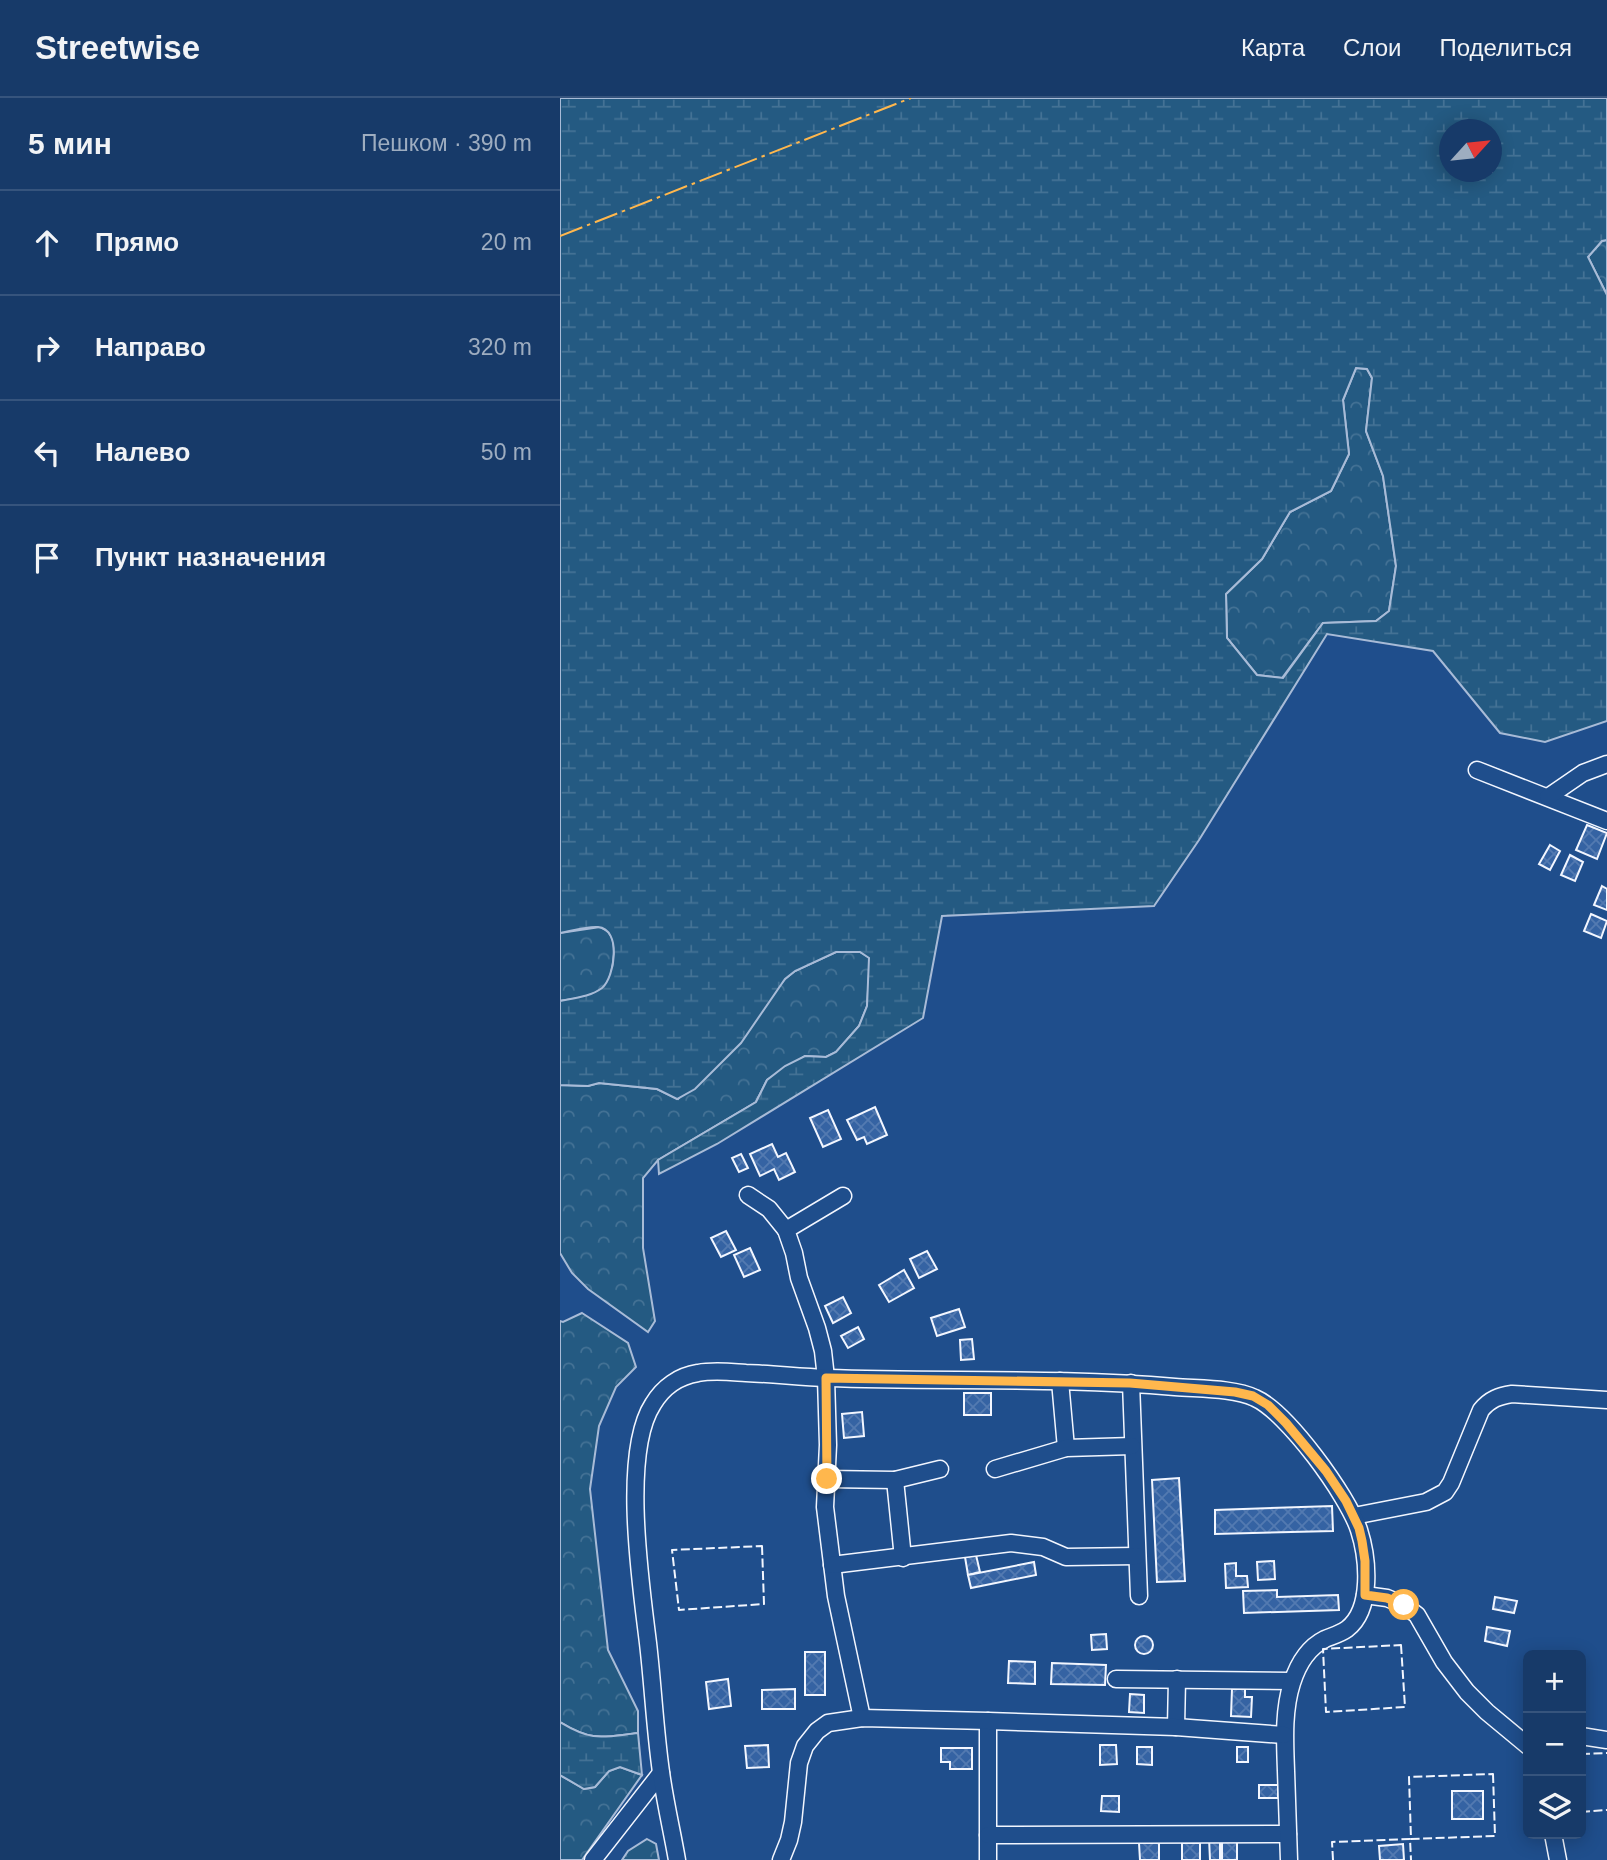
<!DOCTYPE html>
<html lang="ru">
<head>
<meta charset="utf-8">
<style>
	:root { --surface:#173a69; --page:#20416f; --text:#f1f3f6; --muted:#9eadc0; --line:#36547d }
	body { margin:0; font-family:Arial,sans-serif; background:var(--page); color:var(--text) }
	.controls { position:absolute; right:21px; bottom:21px; display:grid; overflow:hidden; border-radius:10px; box-shadow:0 4px 18px #0003 }
	.controls button { width:63px; height:63px; display:grid; place-items:center; padding:0; border:0; border-bottom:2px solid var(--line); background:var(--surface); color:var(--text); font:35px sans-serif }
	.compass { position:absolute; left:879px; top:21px; width:63px; height:63px; border-radius:50%; background:var(--surface); box-shadow:0 4px 18px #0003; rotate:63deg }
	.stop { position:absolute; width:21px; height:21px; margin:-16px; border:5px solid #ffb74d; border-radius:50%; background:#fff }
	.stop.end { background:#ffb74d; border-color:#fff; box-shadow:0 2px 7px #0008 }
	.list { margin:0; padding:0; list-style:none }
	h2 { display:flex; justify-content:space-between; align-items:center; height:91px; margin:0; padding:0 28px; font-size:30px }
	h2 small { font-size:23px; font-weight:400; color:var(--muted) }
	.list li { display:grid; grid-template-columns:46px 1fr auto; gap:21px; align-items:center; box-sizing:border-box; height:105px; padding:0 28px; border-top:2px solid var(--line) }
	.list b { display:block; font-size:26px; white-space:nowrap }
	.list em { font-size:23px; font-style:normal; color:var(--muted) }
	.icon { flex:none; width:38px; height:38px; fill:none; stroke:currentColor; stroke-width:2; stroke-linecap:round; stroke-linejoin:round }
	.map { position:relative; flex:none; width:1047px; height:1762px; overflow:hidden }
	header { display:flex; align-items:center; gap:42px; box-sizing:border-box; height:98px; padding:0 35px; background:var(--surface); border-bottom:2px solid var(--line) }
	header strong { font-size:33px }
	nav { display:flex; gap:38px; margin-inline-start:auto; font-size:24px }
	main { display:flex }
	aside { flex:1; background:var(--surface) }
	.map>svg:first-child { display:block }
	.forest { fill:url(#forest-crowns); stroke:#a8bbd7; stroke-width:2 }
	.wetland { fill:url(#wetland-marsh); stroke:#a8bbd7; stroke-width:2; fill-rule:evenodd }
	.building { fill:url(#building-cross-hatch); stroke:#f2f6ff; stroke-width:2 }
	.lines { fill:none; stroke-linecap:round; stroke-linejoin:round }
	.minor-casing { stroke:#f2f6ff; stroke-width:19 }
	.minor { stroke:#1f4e8c; stroke-width:16 }
	.fence { stroke:#f2f6ff; stroke-width:2; stroke-dasharray:9 3.5; stroke-linecap:butt }
	.power { stroke:#ffb74d; stroke-width:2; stroke-dasharray:24 5 3.5 5; stroke-linecap:butt }
	.route { stroke:#ffb74d; stroke-width:9 }
</style>
</head>
<body>
<header>
<strong>Streetwise</strong>
<nav><a>Карта</a><a>Слои</a><a>Поделиться</a></nav>
</header>
<main>
<aside>
<h2>5 мин<small>Пешком · 390 m</small></h2>
<ul class="list">
<li><svg class="icon" aria-label="ahead" viewBox="0 0 24 24"><path d="M12 20V5M6 11l6-6 6 6"/></svg><div><b>Прямо</b></div><em>20 m</em></li>
<li><svg class="icon" aria-label="right" viewBox="0 0 24 24"><path d="M7 20v-9h11M14 6l5 5-5 5"/></svg><div><b>Направо</b></div><em>320 m</em></li>
<li><svg class="icon" aria-label="left" viewBox="0 0 24 24"><path d="M17 20v-9H6M10 6l-5 5 5 5"/></svg><div><b>Налево</b></div><em>50 m</em></li>
<li><svg class="icon" aria-label="arrive" viewBox="0 0 24 24"><path d="M6 21V4h12l-3 4 3 4H6"/></svg><div><b>Пункт назначения</b></div></li>
</ul>
</aside>
<div class="map">
<svg width="1047" height="1762" viewBox="0 0 1047 1762">
	<defs>
		<pattern id="forest-crowns" width="20" height="18" patternUnits="userSpaceOnUse" patternTransform="scale(1.75)"><rect width="20" height="18" fill="#245a82"/><path d="M2 6a3 3 0 1 1 6 0M12 15a3 3 0 1 1 6 0" fill="none" stroke="#447295"/></pattern>
		<pattern id="wetland-marsh" width="20" height="14" patternUnits="userSpaceOnUse" patternTransform="scale(1.75)"><rect width="20" height="14" fill="#245a82"/><path d="M1 5h8M5 5V1M11 12h8M15 12V8" fill="none" stroke="#447295"/></pattern>
		<pattern id="building-cross-hatch" width="8" height="8" patternUnits="userSpaceOnUse" patternTransform="scale(1.75)"><rect width="8" height="8" fill="#3563a3"/><path d="M0 0l8 8M0 8l8-8" fill="none" stroke="#537ab1"/></pattern>
	</defs>
	<rect width="100%" height="100%" fill="#1f4e8c"/>
	<g class="forest">
		<path d="M 1047,142 L 1047,197 L 1028,159 L 1042,143 Z"/>
		<path d="M 796,270 L 807,271 L 812,280 L 806,333 L 823,378 L 836,468 L 829,513 L 816,523 L 763,525 L 722,580 L 697,577 L 667,540 L 666,496 L 702,461 L 730,414 L 771,393 L 789,356 L 783,302 Z"/>
		<path d="M 40,829 C 42,830 48,833 49,835 C 58,845 53,880 44,889 C 34,899 13,901 0,903 L 0,835 Z"/>
		<path d="M 276,854 L 300,854 L 310,860 L 307,908 L 299,928 L 276,954 L 266,959 L 245,958 L 207,982 L 196,1004 L 98,1062 L 83,1080 L 83,1150 L 95,1223 L 88,1234 L 28,1191 L 12,1175 L 0,1155 L 0,987 L 28,988 L 39,985 L 97,991 L 118,1001 L 225,881 L 235,873 Z"/>
		<path d="M 22,1215 L 68,1245 L 76,1269 L 56,1289 L 39,1328 L 30,1391 L 48,1552 L 78,1613 L 78,1635 C 42,1639 33,1644 0,1624 L 0,1223 L 3,1224 Z"/>
		<path d="M 60,1669 L 82,1677 L 22,1762 L 0,1762 L 0,1677 L 24,1691 L 35,1689 L 49,1673 Z"/>
		<path d="M 87,1741 L 96,1746 L 99,1762 L 62,1762 L 68,1753 Z"/>
	</g>
	<g class="wetland">
		<path d="M 0,0 L 1047,0 L 1047,142 L 1042,143 L 1028,159 L 1047,197 L 1047,623 L 985,644 L 940,635 L 873,553 L 767,536 L 639,742 L 594,808 L 382,818 L 363,920 L 157,1046 L 99,1076 L 98,1062 L 196,1004 L 207,982 L 225,968 L 245,958 L 266,959 L 276,954 L 299,928 L 307,908 L 309,860 L 300,854 L 276,854 L 235,873 L 225,881 L 181,945 L 135,991 L 117,1001 L 97,991 L 39,985 L 28,988 L 0,987 L 0,903 C 14,900 30,899 42,890 C 55,879 62,831 38,829 C 27,828 12,833 0,835 ZM 890,32 L 932,32 L 932,74 L 890,74 ZM 796,270 L 807,271 L 812,280 L 806,333 L 823,378 L 836,468 L 829,513 L 816,523 L 763,525 L 723,580 L 697,577 L 667,540 L 666,496 L 702,461 L 730,414 L 771,393 L 789,356 L 783,302 Z"/>
		<path d="M 0,1624 C 33,1644 42,1639 78,1635 L 82,1677 L 60,1669 L 49,1673 L 35,1689 L 24,1691 L 0,1677 Z"/>
	</g>
	<g class="building">
		<path d="M 1027,727 L 1047,735 L 1037,761 L 1016,752 Z"/>
		<path d="M 990,747 L 1000,753 L 990,772 L 979,766 Z"/>
		<path d="M 1010,757 L 1023,764 L 1015,783 L 1001,777 Z"/>
		<path d="M 1042,788 L 1047,791 L 1047,812 L 1034,807 Z"/>
		<path d="M 1031,816 L 1047,823 L 1041,840 L 1024,833 Z"/>
		<path d="M 315,1009 L 327,1037 L 307,1046 L 304,1039 L 297,1042 L 287,1022 Z"/>
		<path d="M 268,1012 L 281,1041 L 263,1049 L 250,1020 Z"/>
		<path d="M 212,1046 L 218,1059 L 226,1055 L 235,1074 L 219,1082 L 214,1071 L 200,1078 L 190,1056 Z"/>
		<path d="M 181,1056 L 188,1070 L 179,1074 L 172,1060 Z"/>
		<path d="M 166,1133 L 176,1152 L 161,1159 L 151,1140 Z"/>
		<path d="M 190,1150 L 200,1172 L 184,1179 L 174,1157 Z"/>
		<path d="M 367,1153 L 377,1171 L 359,1180 L 350,1161 Z"/>
		<path d="M 344,1172 L 354,1190 L 329,1204 L 319,1187 Z"/>
		<path d="M 283,1199 L 291,1215 L 273,1225 L 265,1208 Z"/>
		<path d="M 399,1211 L 405,1229 L 377,1238 L 371,1220 Z"/>
		<path d="M 298,1229 L 304,1241 L 288,1250 L 281,1238 Z"/>
		<path d="M 412,1241 L 414,1261 L 401,1262 L 400,1242 Z"/>
		<rect x="404" y="1295" width="27" height="22"/>
		<path d="M 302,1314 L 304,1338 L 284,1340 L 282,1316 Z"/>
		<path d="M 619,1380 L 625,1483 L 597,1484 L 592,1382 Z"/>
		<path d="M 772,1408 L 773,1433 L 655,1436 L 655,1412 Z"/>
		<path d="M 416,1457 L 420,1474 L 408,1477 L 405,1459 Z"/>
		<path d="M 714,1463 L 715,1481 L 698,1482 L 697,1464 Z"/>
		<path d="M 474,1464 L 476,1477 L 411,1490 L 408,1477 Z"/>
		<path d="M 676,1465 L 676,1478 L 687,1478 L 688,1489 L 666,1490 L 665,1466 Z"/>
		<path d="M 717,1492 L 717,1499 L 778,1497 L 779,1512 L 684,1515 L 683,1493 Z"/>
		<path d="M 935,1499 L 957,1503 L 954,1515 L 933,1511 Z"/>
		<path d="M 927,1529 L 950,1533 L 947,1548 L 925,1543 Z"/>
		<path d="M 546,1536 L 547,1551 L 532,1552 L 531,1537 Z"/>
		<circle cx="584" cy="1547" r="9"/>
		<rect x="245" y="1554" width="20" height="43"/>
		<path d="M 449,1563 L 475,1564 L 475,1586 L 448,1585 Z"/>
		<path d="M 492,1565 L 546,1567 L 545,1587 L 491,1586 Z"/>
		<path d="M 168,1581 L 171,1608 L 149,1611 L 146,1584 Z"/>
		<path d="M 235,1591 L 235,1611 L 202,1611 L 202,1592 Z"/>
		<path d="M 672,1591 L 685,1591 L 685,1599 L 692,1599 L 691,1619 L 671,1618 Z"/>
		<path d="M 570,1596 L 584,1597 L 584,1615 L 569,1614 Z"/>
		<path d="M 208,1647 L 209,1669 L 187,1670 L 185,1648 Z"/>
		<path d="M 540,1647 L 556,1647 L 557,1666 L 540,1667 Z"/>
		<path d="M 577,1649 L 592,1649 L 592,1667 L 577,1666 Z"/>
		<rect x="677" y="1649" width="11" height="15"/>
		<path d="M 381,1650 L 412,1650 L 412,1671 L 390,1671 L 390,1664 L 381,1664 Z"/>
		<rect x="699" y="1687" width="19" height="13"/>
		<rect x="892" y="1693" width="31" height="28"/>
		<path d="M 542,1698 L 559,1698 L 559,1714 L 541,1713 Z"/>
		<path d="M 649,1740 L 660,1740 L 660,1762 L 650,1762 Z"/>
		<path d="M 677,1743 L 677,1762 L 662,1762 L 662,1744 Z"/>
		<path d="M 599,1744 L 599,1762 L 580,1762 L 579,1745 Z"/>
		<rect x="622" y="1745" width="18" height="17"/>
		<path d="M 843,1746 L 844,1762 L 820,1762 L 819,1748 Z"/>
	</g>
	<g class="lines">
		<defs>
			<g id="minor">
				<path d="M 917,672 L 1047,723"/>
				<path d="M 988,699 L 1023,675 L 1047,666"/>
				<path d="M 188,1097 L 209,1111 L 226,1132"/>
				<path d="M 283,1098 L 226,1132 L 234,1155 L 239,1180 L 257,1230 L 263,1253 L 266,1280 L 268,1347 L 265,1409 L 276,1498 L 302,1620"/>
				<path d="M 500,1283 L 506,1350"/>
				<path d="M 571,1285 L 579,1498"/>
				<path d="M 435,1371 L 506,1350 L 572,1348"/>
				<path d="M 267,1381 L 335,1382 L 380,1371"/>
				<path d="M 335,1382 L 343,1460"/>
				<path d="M 794,1418 L 866,1404 L 885,1394 L 891,1385 L 921,1312 C 930,1301 939,1298 952,1296 L 1047,1302"/>
				<path d="M 272,1467 L 451,1445 L 483,1449 L 506,1459 L 577,1458"/>
				<path d="M 805,1497 L 827,1500 L 844,1507 L 857,1517 L 884,1564 L 907,1594 L 927,1614 L 968,1648"/>
				<path d="M 556,1581 L 732,1583"/>
				<path d="M 428,1623 L 428,1762"/>
				<path d="M 616,1629 L 617,1581"/>
				<path d="M 1021,1638 L 1047,1642"/>
				<path d="M 993,1736 L 998,1762"/>
				<path d="M 428,1737 L 728,1736"/>
				<path d="M 33,1762 L 101,1675"/>
				<path d="M 117,1762 C 112,1733 105,1704 101,1674 C 95,1632 93,1588 88,1545 C 81,1487 61,1355 93,1306 C 103,1289 119,1278 138,1275 C 154,1272 170,1274 186,1275 C 213,1276 240,1279 267,1280 C 383,1284 500,1279 615,1289 C 639,1291 674,1290 695,1300 C 727,1314 788,1398 799,1432 C 808,1460 813,1511 787,1531 C 780,1536 772,1538 765,1541 C 747,1550 738,1566 732,1585 C 723,1613 725,1644 726,1673 C 727,1703 728,1732 729,1762"/>
				<path d="M 221,1762 L 229,1742 L 233,1724 L 239,1665 L 245,1648 L 257,1633 L 268,1625 L 302,1620 L 428,1623 L 616,1629 L 724,1637"/>
			</g>
		</defs>
		<use href="#minor" class="minor-casing"/>
		<use href="#minor" class="minor"/>
		<g class="fence">
			<path d="M 202,1448 L 204,1506 L 119,1512 L 112,1452 Z"/>
			<path d="M 841,1547 L 845,1609 L 766,1614 L 763,1551 Z"/>
			<path d="M 1021,1656 L 1047,1655"/>
			<path d="M 933,1676 L 935,1738 L 851,1741 L 849,1679 Z"/>
			<path d="M 1021,1714 L 1047,1712"/>
			<path d="M 773,1762 L 772,1744 L 850,1741 L 851,1762"/>
		</g>
		<path class="power" d="M 0,138 L 351,0"/>
	</g>
	<g class="lines">
		<path class="route" d="M 267,1381 L 266,1280 L 570,1285 L 675,1294 L 693,1298 L 708,1307 L 726,1325 L 766,1373 L 786,1403 L 799,1430 L 802,1443 L 805,1463 L 805,1497 L 827,1500 L 844,1507"/>
	</g>
</svg>
<div class="controls">
<button>+</button>
<button>−</button>
<button><svg class="icon" aria-label="layers" viewBox="0 0 24 24"><path d="M12 4l9 5-9 5-9-5zM3 14l9 5 9-5"/></svg></button>
</div>
<svg class="compass" viewBox="-18 -18 36 36"><path d="M0-13l5 13h-10z" fill="#e53935"/><path d="M0 13l5-13h-10z" fill="#9eadc0"/></svg>
<div class="stop" style="left:844px;top:1507px"></div>
<div class="stop end" style="left:267px;top:1381px"></div>
</div>
</main>
</body>
</html>
